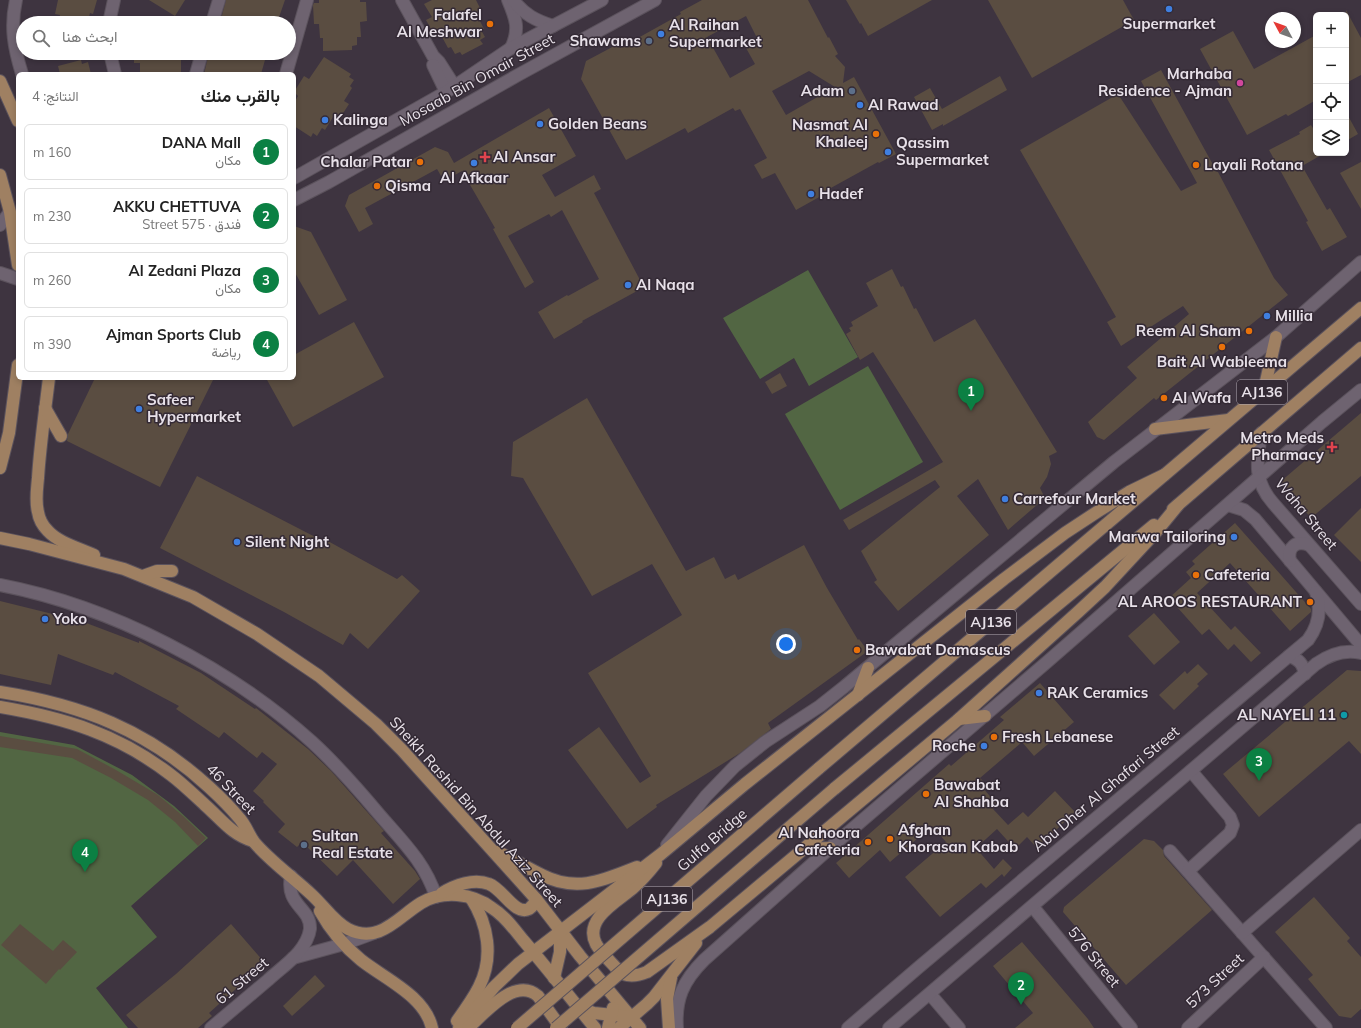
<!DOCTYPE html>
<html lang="ar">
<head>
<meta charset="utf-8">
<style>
	:root { --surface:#fff; --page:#f6f6f6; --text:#222; --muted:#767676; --line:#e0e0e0; --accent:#0b8043 }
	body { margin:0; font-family:Mulish,Vazirmatn,sans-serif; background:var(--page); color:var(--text); direction:rtl }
	.controls { position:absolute; right:12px; top:12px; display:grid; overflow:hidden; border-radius:6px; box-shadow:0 2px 6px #0003 }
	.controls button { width:36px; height:36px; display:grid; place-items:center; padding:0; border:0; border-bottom:1px solid var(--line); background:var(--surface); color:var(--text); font:20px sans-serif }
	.compass { position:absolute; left:1265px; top:12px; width:36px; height:36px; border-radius:50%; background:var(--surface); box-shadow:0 2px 6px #0003; rotate:311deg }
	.you { position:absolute; left:786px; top:644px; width:14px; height:14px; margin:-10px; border:3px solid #fff; border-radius:50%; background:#1a73e8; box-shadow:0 0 0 6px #1a73e833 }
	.badge { display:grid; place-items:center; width:26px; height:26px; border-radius:50%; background:var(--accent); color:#fff; font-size:13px; font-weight:700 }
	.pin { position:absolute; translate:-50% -33px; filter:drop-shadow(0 1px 2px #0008) }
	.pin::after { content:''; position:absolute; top:21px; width:14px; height:12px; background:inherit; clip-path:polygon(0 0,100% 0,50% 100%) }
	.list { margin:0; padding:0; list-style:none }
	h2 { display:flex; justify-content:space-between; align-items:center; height:52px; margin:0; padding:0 16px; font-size:17px }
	h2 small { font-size:13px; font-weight:400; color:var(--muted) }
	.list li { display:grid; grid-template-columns:26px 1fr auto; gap:12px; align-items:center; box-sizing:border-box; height:56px; margin:0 8px 8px; padding:0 8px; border:1px solid var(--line); border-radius:6px }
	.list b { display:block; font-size:15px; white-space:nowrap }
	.list p { margin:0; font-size:13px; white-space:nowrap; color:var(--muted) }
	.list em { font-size:13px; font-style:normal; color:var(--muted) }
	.icon { flex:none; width:22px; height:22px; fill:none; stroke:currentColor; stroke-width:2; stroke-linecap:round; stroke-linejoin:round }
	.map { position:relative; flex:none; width:1361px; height:1028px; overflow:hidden; direction:ltr }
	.search { position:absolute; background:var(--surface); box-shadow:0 2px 6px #0003; left:16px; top:16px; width:280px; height:44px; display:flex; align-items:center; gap:10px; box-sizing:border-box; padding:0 14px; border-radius:22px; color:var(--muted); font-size:15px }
	.panel { position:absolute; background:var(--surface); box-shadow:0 2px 6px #0003; left:16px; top:72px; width:280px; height:308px; border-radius:6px; direction:rtl }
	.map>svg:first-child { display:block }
	.green { fill:#526643 }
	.building { fill:#5a4d41; fill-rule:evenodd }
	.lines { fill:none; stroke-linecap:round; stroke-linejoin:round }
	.minor-casing { stroke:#5b525c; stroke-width:14 }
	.major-casing { stroke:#5b525c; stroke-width:14 }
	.minor { stroke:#6e6370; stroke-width:12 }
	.major { stroke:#9f8062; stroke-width:12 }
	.major-bridge-casing { stroke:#5b525c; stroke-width:14; stroke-linecap:butt }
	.major-bridge { stroke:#9f8062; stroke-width:12 }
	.shop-dot { fill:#3f7fe0; stroke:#342a35; stroke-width:1.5 }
	.food-dot { fill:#e8710a; stroke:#342a35; stroke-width:1.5 }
	.service-dot { fill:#5c6f8a; stroke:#342a35; stroke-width:1.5 }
	.hotel-dot { fill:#d1479c; stroke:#342a35; stroke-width:1.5 }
	.health-dot { fill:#e0444e; stroke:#342a35; stroke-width:1.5 }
	.culture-dot { fill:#0f9aa8; stroke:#342a35; stroke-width:1.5 }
	.labels { text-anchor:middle; stroke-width:3; stroke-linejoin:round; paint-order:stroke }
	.shield { fill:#342a35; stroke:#b1a9b2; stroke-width:1 }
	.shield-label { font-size:14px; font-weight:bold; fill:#e7e0e8 }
	.poi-label { font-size:15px; font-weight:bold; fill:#e7e0e8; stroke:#342a35; text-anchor:start }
	.street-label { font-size:15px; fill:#e7e0e8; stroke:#342a35 }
</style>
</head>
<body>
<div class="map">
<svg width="1361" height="1028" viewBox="0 0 1361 1028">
	<rect width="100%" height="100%" fill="#3e3440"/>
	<g class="green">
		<path d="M 808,270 L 858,357 L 809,386 L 794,358 L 760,379 L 723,318 Z"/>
		<path d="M 868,366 L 923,462 L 840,510 L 785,414 Z"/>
		<path d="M 0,732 L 74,745 L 132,775 L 174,806 L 208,838 L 131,906 L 157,937 L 96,988 L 128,1028 L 0,1028 Z"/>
	</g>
	<g class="building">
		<path d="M 58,0 L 97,0 L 93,14 L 90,13 L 88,21 L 83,20 L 82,23 L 76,23 L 59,19 L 60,15 L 55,14 Z"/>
		<path d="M 149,0 L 185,0 L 175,16 Z"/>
		<path d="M 226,0 L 285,0 L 277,23 L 220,23 Z"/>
		<path d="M 319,0 L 360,0 L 360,2 L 366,2 L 367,21 L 360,22 L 361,37 L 357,37 L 357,45 L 352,46 L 352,50 L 323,51 L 323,38 L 320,38 L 319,24 L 314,24 L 313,5 L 314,3 L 319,3 Z"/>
		<path d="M 432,0 L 476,0 L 482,12 L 477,15 L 484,29 L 481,30 L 485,37 L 480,40 L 483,44 L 462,55 L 460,52 L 455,54 L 451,47 L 448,48 L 441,35 L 436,38 L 426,20 L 432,17 L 424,4 Z"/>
		<path d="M 702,0 L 808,0 L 828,38 L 829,37 L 838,54 L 835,56 L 845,67 L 843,83 L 854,77 L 896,154 L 879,163 L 878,162 L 829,189 L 830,191 L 796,210 L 775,173 L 762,179 L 754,165 L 767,158 L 740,109 L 735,111 L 733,108 L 688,133 L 685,128 L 626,160 L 581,79 L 586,61 L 618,44 L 620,48 L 681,14 L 680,12 ZM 746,16 L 759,42 L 746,48 L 755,64 L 730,78 L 707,37 ZM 809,71 L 835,87 L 786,115 L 772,91 Z"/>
		<path d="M 846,0 L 932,0 L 868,36 L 861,23 L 860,24 Z"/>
		<path d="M 988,0 L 1123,0 L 1134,20 L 1032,78 Z"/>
		<path d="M 1346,10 L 1361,38 L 1361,75 L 1346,83 Z"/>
		<path d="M 1233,31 L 1254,69 L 1316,35 L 1316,100 L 1288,116 L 1286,114 L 1247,135 L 1200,49 Z"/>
		<path d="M 134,53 L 181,53 L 181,74 L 140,74 L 140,63 L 134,63 Z"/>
		<path d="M 209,53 L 267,53 L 261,74 L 204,74 Z"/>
		<path d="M 324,57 L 351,74 L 349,77 L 354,80 L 350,86 L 352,88 L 344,101 L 349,104 L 338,121 L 333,117 L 325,130 L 322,128 L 317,136 L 313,133 L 311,137 L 294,126 L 294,103 L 298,96 L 294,92 L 304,76 L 309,79 Z"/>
		<path d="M 81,60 L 82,64 L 88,62 L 91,74 L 60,74 L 58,66 Z"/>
		<path d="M 1161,70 L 1217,172 L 1218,172 L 1274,278 L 1288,295 L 1156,400 L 1154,398 L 1104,440 L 1097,437 L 1088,422 L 1137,378 L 1127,367 L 1189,314 L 1183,306 L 1121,346 L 1107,322 L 1116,317 L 1020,150 L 1118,94 L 1181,191 L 1197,183 L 1141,81 Z"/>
		<path d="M 1000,76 L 1007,90 L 943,126 L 943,124 L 932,130 L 914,97 L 930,88 L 942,109 Z"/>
		<path d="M 549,108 L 576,156 L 542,175 L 555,197 L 594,175 L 601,189 L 594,193 L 640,280 L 637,291 L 582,321 L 583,322 L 554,339 L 538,312 L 567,295 L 568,296 L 599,279 L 562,210 L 551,217 L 549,214 L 508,236 L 534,282 L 525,288 L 493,229 L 495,228 L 462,171 L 444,181 L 437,169 L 365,208 L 373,224 L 359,232 L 345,206 L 349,195 L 435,147 L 448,152 L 454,163 Z"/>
		<path d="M 1346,112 L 1358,134 L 1346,141 Z"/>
		<path d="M 1311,125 L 1316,133 L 1316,153 L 1325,153 L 1302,166 L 1327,210 L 1330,208 L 1347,237 L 1322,251 L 1306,222 L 1308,221 L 1269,150 L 1300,134 L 1299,132 Z"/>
		<path d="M 1361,162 L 1361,209 L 1340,173 Z"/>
		<path d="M 294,226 L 311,232 L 347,300 L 319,315 L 294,271 Z"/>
		<path d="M 892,269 L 901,287 L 903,286 L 914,309 L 916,308 L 934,342 L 975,319 L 1057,452 L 1049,456 L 1051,464 L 1047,477 L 1040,488 L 1045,498 L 1008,530 L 978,479 L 957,496 L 989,535 L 898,611 L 874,582 L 877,580 L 861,551 L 940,487 L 935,480 L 849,530 L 843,520 L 943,462 L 873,352 L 860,360 L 846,334 L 851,331 L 849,328 L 853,326 L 851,322 L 878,306 L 866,283 Z"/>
		<path d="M 354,322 L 384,377 L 293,427 L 266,378 L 294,378 L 294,355 Z"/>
		<path d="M 780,373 L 787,386 L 772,394 L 765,382 Z"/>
		<path d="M 95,378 L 214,378 L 160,487 L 67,441 L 68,434 Z"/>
		<path d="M 587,398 L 686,571 L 714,557 L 725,579 L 735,574 L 738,580 L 804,545 L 827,588 L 858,640 L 859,639 L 868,651 L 768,723 L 771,729 L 740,753 L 656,805 L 657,807 L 627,829 L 568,750 L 599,727 L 640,783 L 651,776 L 588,673 L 682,615 L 652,564 L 592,596 L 523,478 L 511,476 L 513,442 Z"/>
		<path d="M 1361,413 L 1361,476 L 1311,518 L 1280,482 Z"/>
		<path d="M 197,476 L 325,542 L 326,540 L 397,579 L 402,575 L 420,591 L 368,649 L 350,633 L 343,645 L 284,612 L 160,548 Z"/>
		<path d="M 1361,508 L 1361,562 L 1334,535 Z"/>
		<path d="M 1235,523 L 1311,609 L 1311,612 L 1290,631 L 1230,563 L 1197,593 L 1231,630 L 1235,626 L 1261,653 L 1251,662 L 1234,644 L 1228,650 L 1209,629 L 1202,635 L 1169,598 L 1191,578 L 1186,572 L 1195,564 L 1192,561 Z"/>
		<path d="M 0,601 L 81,621 L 139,643 L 139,641 L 201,673 L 255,709 L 256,708 L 308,749 L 331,771 L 384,831 L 381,833 L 415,871 L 420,879 L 393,904 L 353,860 L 337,876 L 302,842 L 297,847 L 278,832 L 285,824 L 263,802 L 264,801 L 253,791 L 277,764 L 262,752 L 257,758 L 224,732 L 219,738 L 176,709 L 179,706 L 115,672 L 113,675 L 58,654 L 51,685 L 0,674 Z"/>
		<path d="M 1154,613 L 1180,642 L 1154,665 L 1128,636 Z"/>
		<path d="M 1198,664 L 1208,674 L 1197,684 L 1199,686 L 1174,710 L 1159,695 L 1185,671 L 1187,674 Z"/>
		<path d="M 1347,670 L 1361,671 L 1361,754 L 1349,741 L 1259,817 L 1223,774 Z"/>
		<path d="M 1040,683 L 1074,722 L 1034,756 L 1022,742 L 980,778 L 984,782 L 980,785 L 998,805 L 993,809 L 1008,825 L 1023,812 L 1028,817 L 1055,791 L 1075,812 L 1037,848 L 1027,837 L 1015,849 L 997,829 L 976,848 L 994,869 L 1003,859 L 1012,868 L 1004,877 L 1002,874 L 986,888 L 981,883 L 940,917 L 905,877 L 946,842 L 932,826 L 890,862 L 880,850 L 849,878 L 836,863 L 949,764 L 951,766 L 1004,720 L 1000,717 Z"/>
		<path d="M 0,736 L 77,749 L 116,770 L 158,795 L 183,816 L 206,838 L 198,846 L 175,822 L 148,800 L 111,778 L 72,758 L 0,747 Z"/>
		<path d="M 1144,839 L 1154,841 L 1163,850 L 1164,856 L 1212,910 L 1126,985 L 1063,912 L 1064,907 Z"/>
		<path d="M 1314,897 L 1350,938 L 1347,941 L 1361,957 L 1361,1009 L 1351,1018 L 1339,1016 L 1308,979 L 1313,975 L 1275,932 Z"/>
		<path d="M 20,924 L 53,951 L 63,940 L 77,952 L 60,970 L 59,969 L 46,984 L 1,945 Z"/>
		<path d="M 231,924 L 265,963 L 209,1013 L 212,1016 L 198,1028 L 138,1028 L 126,1015 L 176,974 Z"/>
		<path d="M 1022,942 L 1088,1019 L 1094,1028 L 1015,1028 L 1033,1013 L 993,966 Z"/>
		<path d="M 315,975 L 325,986 L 292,1016 L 283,1006 Z"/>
	</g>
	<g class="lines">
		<defs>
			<g id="minor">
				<path d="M 16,0 C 10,27 14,48 22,74"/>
				<path d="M 402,0 L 433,56 L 439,62 L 455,87"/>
				<path d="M 508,0 C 516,19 520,29 511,48"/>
				<path d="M 513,0 C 525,15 535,20 553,26"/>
				<path d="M 109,23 L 114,0"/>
				<path d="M 212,23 L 219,0"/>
				<path d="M 110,53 L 115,74"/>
				<path d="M 433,65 L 446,92"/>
				<path d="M 196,74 L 202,53"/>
				<path d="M 286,74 L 307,0"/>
				<path d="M 294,178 L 446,92 L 511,48 L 602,0"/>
				<path d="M 294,200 L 329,182 L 518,75 L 655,0"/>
				<path d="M 0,225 L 10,212"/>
				<path d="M 0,273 L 18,279"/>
				<path d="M 1261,433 C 1257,461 1253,480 1273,503 L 1361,604"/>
				<path d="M 1228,505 L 1244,510 L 1255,519 L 1361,645"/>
				<path d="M 1290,561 C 1287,547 1296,540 1309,545"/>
				<path d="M 0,585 C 110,606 229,667 312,742 C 336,764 357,788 378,813 C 401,840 425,862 436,897"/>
				<path d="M 1289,656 C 1299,659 1303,664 1305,674"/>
				<path d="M 667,845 L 706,796 L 735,766 L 765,742 L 820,706 L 844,687 L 1114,462 L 1276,337 L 1361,262"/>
				<path d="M 1170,851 L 1326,1028"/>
				<path d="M 1188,871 L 1230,833 L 1233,825 L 1230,817 L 1191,771"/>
				<path d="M 1033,907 L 1131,1028"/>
				<path d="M 1242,933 L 1361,830"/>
				<path d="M 293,958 L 344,944 L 374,933"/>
				<path d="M 930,994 L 959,1028"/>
				<path d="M 211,1028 C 230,1012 249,996 268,980 C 278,971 289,963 298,953 C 303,947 309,937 310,929 C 311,907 285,906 291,876"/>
				<path d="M 677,1028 C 675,999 683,981 704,960 L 830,848 L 1047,662 L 1322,422 L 1361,390"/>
				<path d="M 848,1028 L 919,967 L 1308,640 C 1319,625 1322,610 1316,592"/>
				<path d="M 889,1028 L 1316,664 C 1330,654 1344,649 1361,653"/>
				<path d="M 1188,1028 L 1264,957"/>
			</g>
			<g id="major">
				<path d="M 0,81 L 18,121"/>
				<path d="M 0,175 L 10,212 L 18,265"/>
				<path d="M 49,378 C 45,412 40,445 38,478 C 37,490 35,501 38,512 C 39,519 43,526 48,531 C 59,543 79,548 94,555"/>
				<path d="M 1264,390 L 1276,337"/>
				<path d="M 45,408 L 61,436"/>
				<path d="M 1155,429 L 1228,420"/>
				<path d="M 0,468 L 9,433 L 18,365"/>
				<path d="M 1173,509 L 1361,348"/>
				<path d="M 0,538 L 29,544 L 124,569 L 193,597 L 257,634 L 319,676 L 376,724 L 402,750 L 536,899 L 580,956 L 640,1028"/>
				<path d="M 143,576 L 157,571 L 172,571"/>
				<path d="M 0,692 C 82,705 147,730 209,787 C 220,797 231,808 240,819 C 246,826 249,835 254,842 C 270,861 294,878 312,895 C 324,906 334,922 348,929 C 379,945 398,917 421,903 C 443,890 472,893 492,908 C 505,916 514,929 523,940 C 548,969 571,999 595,1028"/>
				<path d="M 858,695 L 868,668"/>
				<path d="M 0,707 C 65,718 118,734 171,775 C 183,784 194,795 205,805 C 221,819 232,835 253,841"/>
				<path d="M 959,719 L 985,716"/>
				<path d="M 818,769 L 1361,308"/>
				<path d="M 834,789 L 1154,525"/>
				<path d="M 804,849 L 830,848"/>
				<path d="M 498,852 C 513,859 527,868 542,875 C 577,893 604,880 637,867"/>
				<path d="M 656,863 C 649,872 642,880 633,888 C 618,901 583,919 596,944 C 601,953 611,962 618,970 C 626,978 637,976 647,972 L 710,927 L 959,719 L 1078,612 L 1105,587 L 1155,533 L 1178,505"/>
				<path d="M 442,893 C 455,885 474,878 489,884 C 503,889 515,916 529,909 C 533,906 535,903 536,899"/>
				<path d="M 320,911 C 330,929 345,947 361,960 C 385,979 425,996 432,1028"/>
				<path d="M 554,978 L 560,952 L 560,931"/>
				<path d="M 578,1007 L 594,1013 L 632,1017"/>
				<path d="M 457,1021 C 465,1010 473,999 479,987 C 494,957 488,924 471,898"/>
				<path d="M 459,1028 L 494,987 L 518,964 L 661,854 L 745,784 L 1004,579 L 1065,533 L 1097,512 L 1129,492 L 1164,475"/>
				<path d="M 468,1028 C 485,1013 515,976 538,996 L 561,1028"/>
				<path d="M 608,1028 L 613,1008"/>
				<path d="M 619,1028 L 647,1004 L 654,997 L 696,943"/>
				<path d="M 669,1028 L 667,999 L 671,978"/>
			</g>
		</defs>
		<use href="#minor" class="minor-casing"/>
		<use href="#major" class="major-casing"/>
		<use href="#minor" class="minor"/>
		<use href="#major" class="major"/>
		<defs>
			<g id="major-bridge">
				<path d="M 517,1028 L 818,769"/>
				<path d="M 556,1028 L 834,789"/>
			</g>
		</defs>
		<use href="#major-bridge" class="major-bridge-casing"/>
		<use href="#major-bridge" class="major-bridge"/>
	</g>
	<g class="shop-dot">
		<circle cx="1169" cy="9" r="4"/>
		<circle cx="661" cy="34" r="4"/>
		<circle cx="860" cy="105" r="4"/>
		<circle cx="325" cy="120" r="4"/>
		<circle cx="540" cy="124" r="4"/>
		<circle cx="888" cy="152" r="4"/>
		<circle cx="474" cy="163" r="4"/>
		<circle cx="811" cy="194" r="4"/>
		<circle cx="628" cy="285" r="4"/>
		<circle cx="1267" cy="316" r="4"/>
		<circle cx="139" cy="409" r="4"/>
		<circle cx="1005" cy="499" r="4"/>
		<circle cx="1234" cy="537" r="4"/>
		<circle cx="237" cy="542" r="4"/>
		<circle cx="45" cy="619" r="4"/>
		<circle cx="1039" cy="693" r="4"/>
		<circle cx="984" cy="746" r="4"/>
	</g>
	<g class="food-dot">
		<circle cx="490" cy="24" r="4"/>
		<circle cx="876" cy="134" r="4"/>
		<circle cx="420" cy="162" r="4"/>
		<circle cx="1196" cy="165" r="4"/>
		<circle cx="377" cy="186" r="4"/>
		<circle cx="1249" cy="331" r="4"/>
		<circle cx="1222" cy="347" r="4"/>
		<circle cx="1164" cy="398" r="4"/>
		<circle cx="1196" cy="575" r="4"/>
		<circle cx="1310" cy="602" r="4"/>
		<circle cx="857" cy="650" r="4"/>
		<circle cx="994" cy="737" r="4"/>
		<circle cx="926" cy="794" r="4"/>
		<circle cx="890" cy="839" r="4"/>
		<circle cx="868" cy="842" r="4"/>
	</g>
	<g class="service-dot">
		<circle cx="649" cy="41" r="4"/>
		<circle cx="852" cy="91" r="4"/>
		<circle cx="304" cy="845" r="4"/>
	</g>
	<circle class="hotel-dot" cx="1240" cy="83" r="4"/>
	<g class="health-dot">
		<path d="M483 151h4v4h4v4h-4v4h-4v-4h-4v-4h4z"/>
		<path d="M1330 441h4v4h4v4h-4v4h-4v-4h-4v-4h4z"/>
	</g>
	<circle class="culture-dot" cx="1344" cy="715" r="4"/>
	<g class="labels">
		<g class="shield">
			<rect x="1237" y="380" width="50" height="24" rx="3"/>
			<rect x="966" y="610" width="50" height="24" rx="3"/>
			<rect x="642" y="887" width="50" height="24" rx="3"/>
		</g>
		<g class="shield-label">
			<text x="1262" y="397">AJ136</text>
			<text x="991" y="627">AJ136</text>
			<text x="667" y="904">AJ136</text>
		</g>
		<g class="poi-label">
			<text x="482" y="20" text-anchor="end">Falafel<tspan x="482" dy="17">Al Meshwar</tspan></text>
			<text x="1169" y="29" text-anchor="middle">Supermarket</text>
			<text x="669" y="30">Al Raihan<tspan x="669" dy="17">Supermarket</tspan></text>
			<text x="641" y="46" text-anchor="end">Shawams</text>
			<text x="1232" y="79" text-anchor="end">Marhaba<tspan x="1232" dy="17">Residence - Ajman</tspan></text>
			<text x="844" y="96" text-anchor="end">Adam</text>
			<text x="868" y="110">Al Rawad</text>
			<text x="333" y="125">Kalinga</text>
			<text x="548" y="129">Golden Beans</text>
			<text x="868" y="130" text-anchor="end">Nasmat Al<tspan x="868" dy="17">Khaleej</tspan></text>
			<text x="896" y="148">Qassim<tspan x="896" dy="17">Supermarket</tspan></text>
			<text x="493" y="162">Al Ansar</text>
			<text x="412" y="167" text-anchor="end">Chalar Patar</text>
			<text x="1204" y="170">Layali Rotana</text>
			<text x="474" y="183" text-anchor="middle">Al Afkaar</text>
			<text x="385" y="191">Qisma</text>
			<text x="819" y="199">Hadef</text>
			<text x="636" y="290">Al Naqa</text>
			<text x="1275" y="321">Millia</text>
			<text x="1241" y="336" text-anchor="end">Reem Al Sham</text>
			<text x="1222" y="367" text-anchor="middle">Bait Al Wableema</text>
			<text x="1172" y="403">Al Wafa</text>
			<text x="147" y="405">Safeer<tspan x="147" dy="17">Hypermarket</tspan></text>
			<text x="1324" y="443" text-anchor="end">Metro Meds<tspan x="1324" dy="17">Pharmacy</tspan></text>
			<text x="1013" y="504">Carrefour Market</text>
			<text x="1226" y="542" text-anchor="end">Marwa Tailoring</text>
			<text x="245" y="547">Silent Night</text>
			<text x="1204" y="580">Cafeteria</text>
			<text x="1302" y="607" text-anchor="end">AL AROOS RESTAURANT</text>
			<text x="53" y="624">Yoko</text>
			<text x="865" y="655">Bawabat Damascus</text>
			<text x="1047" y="698">RAK Ceramics</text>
			<text x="1336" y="720" text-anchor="end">AL NAYELI 11</text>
			<text x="1002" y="742">Fresh Lebanese</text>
			<text x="976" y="751" text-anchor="end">Roche</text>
			<text x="934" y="790">Bawabat<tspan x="934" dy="17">Al Shahba</tspan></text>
			<text x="898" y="835">Afghan<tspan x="898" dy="17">Khorasan Kabab</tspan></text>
			<text x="860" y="838" text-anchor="end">Al Nahoora<tspan x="860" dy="17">Cafeteria</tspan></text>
			<text x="312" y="841">Sultan<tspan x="312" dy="17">Real Estate</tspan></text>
		</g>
		<g class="street-label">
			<text transform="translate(477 80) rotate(-29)" y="5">Mosaab Bin Omair Street</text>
			<text transform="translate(1306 514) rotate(50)" y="5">Waha Street</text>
			<text transform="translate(231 789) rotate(46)" y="5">46 Street</text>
			<text transform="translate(1106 789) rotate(-40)" y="5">Abu Dher Al Ghafari Street</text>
			<text transform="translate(476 812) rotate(48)" y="5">Sheikh Rashid Bin Abdul Aziz Street</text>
			<text transform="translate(712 840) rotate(-41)" y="5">Gulfa Bridge</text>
			<text transform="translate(1094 957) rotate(51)" y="5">576 Street</text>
			<text transform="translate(242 981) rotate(-40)" y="5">61 Street</text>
			<text transform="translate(1215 981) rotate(-43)" y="5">573 Street</text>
		</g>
	</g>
</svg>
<div class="controls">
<button>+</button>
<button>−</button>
<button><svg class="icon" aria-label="locate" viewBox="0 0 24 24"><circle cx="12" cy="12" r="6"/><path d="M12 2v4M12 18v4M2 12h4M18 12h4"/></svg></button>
<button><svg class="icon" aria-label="layers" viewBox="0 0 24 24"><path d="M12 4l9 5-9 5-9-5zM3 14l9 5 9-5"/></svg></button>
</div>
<svg class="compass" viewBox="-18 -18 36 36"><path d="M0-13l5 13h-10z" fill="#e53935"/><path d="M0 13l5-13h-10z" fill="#767676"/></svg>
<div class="you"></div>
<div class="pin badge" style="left:971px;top:411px">1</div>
<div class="pin badge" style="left:1021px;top:1005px">2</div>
<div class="pin badge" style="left:1259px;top:781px">3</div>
<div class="pin badge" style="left:85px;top:872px">4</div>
<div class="search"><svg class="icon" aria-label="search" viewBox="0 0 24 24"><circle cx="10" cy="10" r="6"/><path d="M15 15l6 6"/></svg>ابحث هنا</div>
<section class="panel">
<h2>بالقرب منك<small>النتائج: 4</small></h2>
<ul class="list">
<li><span class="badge">1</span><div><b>DANA Mall</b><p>مكان</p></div><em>160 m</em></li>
<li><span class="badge">2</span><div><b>AKKU CHETTUVA</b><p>فندق · 575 Street</p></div><em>230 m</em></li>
<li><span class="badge">3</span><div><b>Al Zedani Plaza</b><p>مكان</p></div><em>260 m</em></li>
<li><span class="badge">4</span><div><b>Ajman Sports Club</b><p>رياضة</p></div><em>390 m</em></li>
</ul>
</section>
</div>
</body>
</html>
